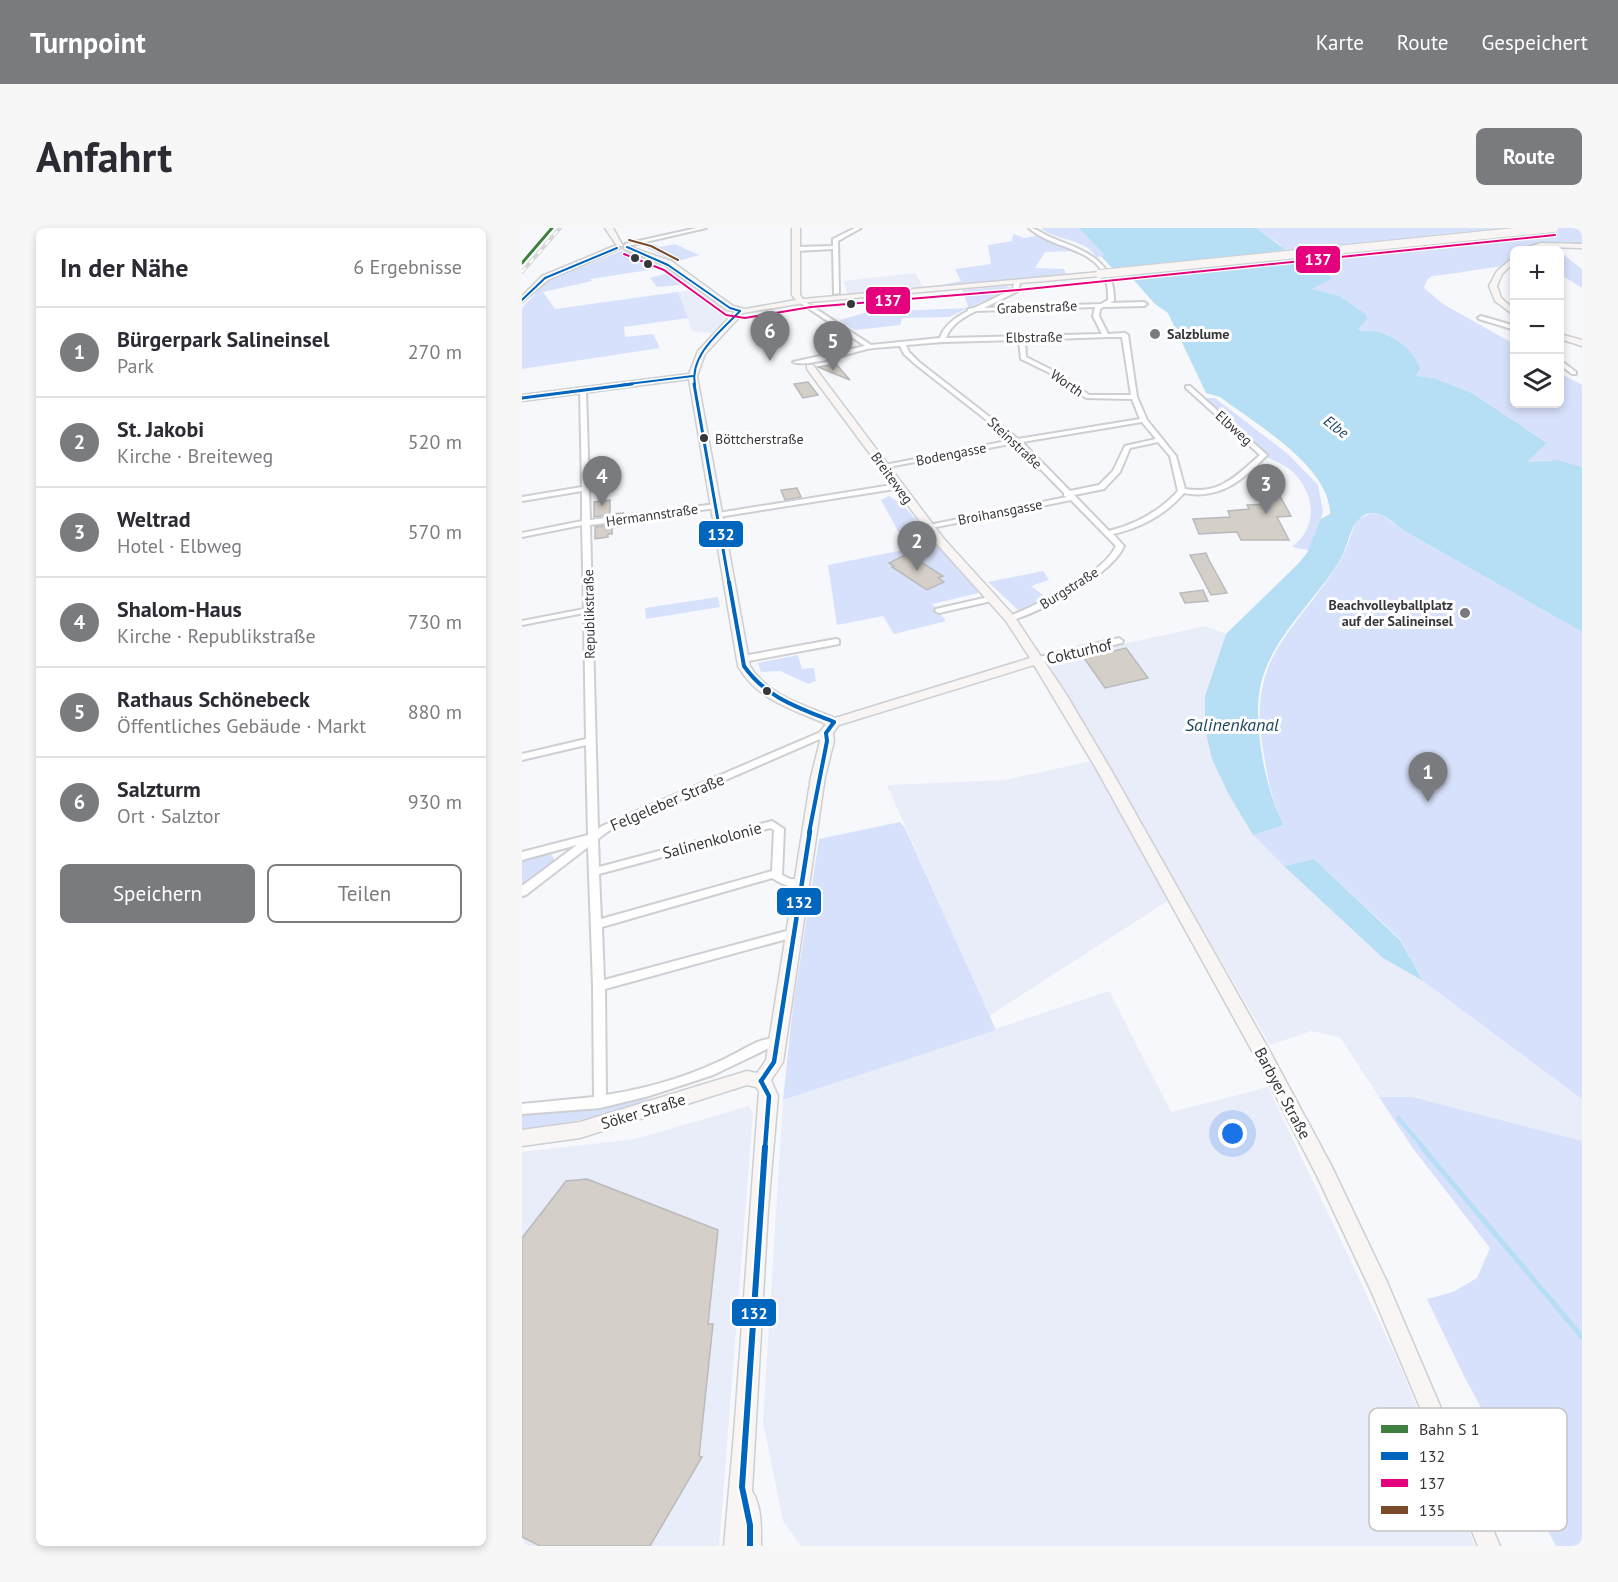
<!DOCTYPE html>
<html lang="de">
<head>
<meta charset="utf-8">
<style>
	:root { --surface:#fff; --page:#f7f7f7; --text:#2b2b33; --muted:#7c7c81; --line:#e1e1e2; --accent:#797b7f }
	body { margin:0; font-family:"PT Sans",sans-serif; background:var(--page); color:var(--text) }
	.controls { position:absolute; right:18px; top:18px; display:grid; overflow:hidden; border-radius:9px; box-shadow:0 3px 9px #0003 }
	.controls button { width:54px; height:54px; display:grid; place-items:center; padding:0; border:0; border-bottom:2px solid var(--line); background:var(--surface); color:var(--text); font:30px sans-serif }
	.you { position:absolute; left:711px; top:906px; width:21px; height:21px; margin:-15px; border:4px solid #fff; border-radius:50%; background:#1a73e8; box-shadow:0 0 0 9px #1a73e833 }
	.badge { display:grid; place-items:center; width:39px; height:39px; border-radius:50%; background:var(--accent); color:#fff; font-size:20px; font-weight:700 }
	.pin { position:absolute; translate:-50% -50px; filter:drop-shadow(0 2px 3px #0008) }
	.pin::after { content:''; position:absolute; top:32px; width:21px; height:18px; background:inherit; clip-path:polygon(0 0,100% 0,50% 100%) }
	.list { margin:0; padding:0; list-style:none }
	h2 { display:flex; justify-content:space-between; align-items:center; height:78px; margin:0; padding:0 24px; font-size:26px }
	h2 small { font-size:20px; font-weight:400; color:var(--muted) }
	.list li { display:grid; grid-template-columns:39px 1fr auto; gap:18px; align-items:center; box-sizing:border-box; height:90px; padding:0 24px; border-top:2px solid var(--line) }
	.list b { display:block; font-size:22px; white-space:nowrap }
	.list p { margin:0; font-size:20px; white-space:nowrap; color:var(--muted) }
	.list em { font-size:20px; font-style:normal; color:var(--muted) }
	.actions { display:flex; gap:12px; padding:18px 24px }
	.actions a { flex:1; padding:14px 0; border:2px solid var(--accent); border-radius:9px; text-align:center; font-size:21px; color:var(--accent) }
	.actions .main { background:var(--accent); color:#fff }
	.icon { flex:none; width:33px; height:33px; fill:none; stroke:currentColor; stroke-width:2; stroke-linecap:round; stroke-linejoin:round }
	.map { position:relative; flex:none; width:1060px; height:1318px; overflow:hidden; border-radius:9px }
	header { display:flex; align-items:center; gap:36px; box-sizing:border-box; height:84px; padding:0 30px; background:var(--accent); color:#fff }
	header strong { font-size:28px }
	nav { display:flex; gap:33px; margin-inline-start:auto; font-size:21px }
	.intro { display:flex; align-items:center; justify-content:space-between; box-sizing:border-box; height:144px; padding:0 36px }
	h1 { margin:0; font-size:42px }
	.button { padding:15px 27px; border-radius:9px; background:var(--accent); color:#fff; font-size:21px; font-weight:700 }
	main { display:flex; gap:36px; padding:0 36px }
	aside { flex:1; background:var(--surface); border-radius:9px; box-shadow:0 3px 9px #0003 }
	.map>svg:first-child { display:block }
	.built { fill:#e9edf9 }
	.green { fill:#d8e1fb }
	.water { fill:#b6def4 }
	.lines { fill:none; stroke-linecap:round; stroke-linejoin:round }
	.stream-far1 { stroke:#b6def4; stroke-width:4 }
	.stream { stroke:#b6def4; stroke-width:5 }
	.building { fill:#d4cfc8; stroke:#bbbabb; stroke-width:1.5 }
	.street-casing { stroke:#cdcfd2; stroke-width:4 }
	.secondary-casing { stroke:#cdcfd2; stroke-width:3 }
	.street { fill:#fefeff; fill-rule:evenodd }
	.secondary { fill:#f8f5f4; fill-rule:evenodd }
	.rail-casing { stroke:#d6d6d7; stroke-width:4 }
	.rail { stroke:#fff; stroke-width:2; stroke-dasharray:6; stroke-linecap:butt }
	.secondary-bridge-casing { stroke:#cdcfd2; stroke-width:10; stroke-linecap:butt }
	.secondary-bridge { stroke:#f8f5f4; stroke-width:8 }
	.bus-1-far4-casing { stroke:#fff; stroke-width:4.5 }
	.bus-1-far3-casing { stroke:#fff; stroke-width:6 }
	.bus-1-far2-casing { stroke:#fff; stroke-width:8 }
	.bus-1-far1-casing { stroke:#fff; stroke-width:9 }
	.bus-1-casing { stroke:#fff; stroke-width:10 }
	.bus-2-casing { stroke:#fff; stroke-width:4.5 }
	.bus-3-casing { stroke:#fff; stroke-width:4.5 }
	.bus-1-far4 { stroke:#0065bd; stroke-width:2 }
	.bus-1-far3 { stroke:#0065bd; stroke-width:3 }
	.bus-1-far2 { stroke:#0065bd; stroke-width:4 }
	.bus-1-far1 { stroke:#0065bd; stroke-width:4.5 }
	.bus-1 { stroke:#0065bd; stroke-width:6 }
	.bus-2 { stroke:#e5007d; stroke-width:2 }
	.bus-3 { stroke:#7a4b2a; stroke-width:2 }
	.rail-1-casing { stroke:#fff; stroke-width:5 }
	.rail-1 { stroke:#408040; stroke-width:3 }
	.bus-dot { fill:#36373b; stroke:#fff; stroke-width:2 }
	.poi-dot { fill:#797b7f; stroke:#fff; stroke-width:2 }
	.labels { text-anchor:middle; stroke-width:6; stroke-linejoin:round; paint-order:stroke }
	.far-street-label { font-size:14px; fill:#36373b; stroke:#fff }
	.far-poi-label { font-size:14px; font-weight:bold; fill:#36373b; stroke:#fff; text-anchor:start }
	.bus-label { font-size:14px; fill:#36373b; stroke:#fff; text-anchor:start }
	.far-water-label { font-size:15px; font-style:italic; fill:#1b475d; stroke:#fff }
	.street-label { font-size:16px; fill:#36373b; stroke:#fff }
	.water-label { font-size:18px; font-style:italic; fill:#1b475d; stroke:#fff }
	.key { fill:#fff; stroke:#c3c3c4; stroke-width:1.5 }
	.key-label { font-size:16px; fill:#36373b }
	.line-badge { stroke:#fff; stroke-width:2 }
	.badge-label { font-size:16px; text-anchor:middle; font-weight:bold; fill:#fff }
</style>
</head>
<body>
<header>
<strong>Turnpoint</strong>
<nav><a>Karte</a><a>Route</a><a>Gespeichert</a></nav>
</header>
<div class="intro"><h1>Anfahrt</h1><a class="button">Route</a></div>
<main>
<aside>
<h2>In der Nähe<small>6 Ergebnisse</small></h2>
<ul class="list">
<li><span class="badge">1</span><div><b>Bürgerpark Salineinsel</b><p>Park</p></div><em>270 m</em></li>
<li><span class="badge">2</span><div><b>St. Jakobi</b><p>Kirche · Breiteweg</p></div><em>520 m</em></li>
<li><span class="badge">3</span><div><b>Weltrad</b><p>Hotel · Elbweg</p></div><em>570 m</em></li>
<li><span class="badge">4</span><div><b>Shalom-Haus</b><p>Kirche · Republikstraße</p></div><em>730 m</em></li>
<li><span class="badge">5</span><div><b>Rathaus Schönebeck</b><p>Öffentliches Gebäude · Markt</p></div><em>880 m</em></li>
<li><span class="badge">6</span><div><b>Salzturm</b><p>Ort · Salztor</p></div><em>930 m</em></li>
</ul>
<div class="actions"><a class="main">Speichern</a><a>Teilen</a></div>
</aside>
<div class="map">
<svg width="1060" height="1318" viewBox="0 0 1060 1318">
	<rect width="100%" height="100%" fill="#f6f8fc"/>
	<g class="built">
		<path d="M 393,45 L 401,59 L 325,66 L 322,53 Z"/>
		<path d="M 180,61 L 204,79 L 205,84 L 204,89 L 190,105 L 170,103 L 156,64 Z"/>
		<path d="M 683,398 L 704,406 L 683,468 L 731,607 L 861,730 L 901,753 L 1060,871 L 1060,913 L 891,869 L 857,869 L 818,809 L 789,803 L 748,817 L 525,433 Z"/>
		<path d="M 570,533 L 647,672 L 467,788 L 365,557 L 483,552 Z"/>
		<path d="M 587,763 L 649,884 L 746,859 L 871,1122 L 953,1318 L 279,1318 L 261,1293 L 241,1194 L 261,872 Z"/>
		<path d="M 227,878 L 231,885 L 197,1318 L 0,1318 L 0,924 L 113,911 Z"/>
	</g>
	<g class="green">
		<path d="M 519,0 L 557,0 L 586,28 L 574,29 C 563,10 533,13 519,0 Z"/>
		<path d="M 734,0 L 1060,0 L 1060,16 L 1026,14 L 1035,22 L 993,22 L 992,38 C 965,38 938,46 910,48 L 905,52 L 902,60 L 921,76 L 992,116 L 993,176 L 1038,176 L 1038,145 L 1060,157 L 1060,239 L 1028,232 L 1005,234 L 1025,215 L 950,165 L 912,150 L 893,148 L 897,144 L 881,117 L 866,107 L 836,101 L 846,91 L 844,86 L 818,68 L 788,61 L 810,51 C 796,31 772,30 749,31 L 759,17 Z"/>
		<path d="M 491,6 L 502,10 L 514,8 L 555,23 L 523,24 L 513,40 L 542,41 L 545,48 L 415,58 L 439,53 L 433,41 L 469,36 L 466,17 L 490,13 Z"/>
		<path d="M 132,16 L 138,19 L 153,16 L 177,27 L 153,34 L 123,19 Z"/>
		<path d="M 99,23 L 116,25 L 141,37 L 127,42 L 68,51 L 70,53 L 21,64 L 33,81 L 177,61 L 156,64 L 166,90 L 102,99 L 103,109 L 131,106 L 138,120 L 0,141 L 0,80 L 23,55 L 34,49 Z"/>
		<path d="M 1038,24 L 1060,41 L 1060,60 L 1038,46 Z"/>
		<path d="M 153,43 L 166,53 L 157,57 L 135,59 L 128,50 Z"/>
		<path d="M 484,58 L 489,60 L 427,89 L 380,90 L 378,97 L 333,102 L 318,92 L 346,84 L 447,80 L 440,62 Z"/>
		<path d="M 679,170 L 693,170 L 766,226 L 796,257 L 801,284 L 791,323 L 770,319 C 799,297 792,260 766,240 C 758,234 749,232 741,227 C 719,211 699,188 679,170 Z"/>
		<path d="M 367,268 L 382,278 L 457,365 L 410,376 L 424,393 L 372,406 L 361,388 L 315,397 L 306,337 L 386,321 L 359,272 Z"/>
		<path d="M 850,285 L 860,287 L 881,302 L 1060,404 L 1060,871 L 901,753 L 878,711 L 792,631 L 762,638 L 731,607 L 762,597 C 750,575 746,552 742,527 C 723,428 771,408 818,333 C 826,319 829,304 836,291 Z"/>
		<path d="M 521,343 L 527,352 L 509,358 L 525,370 L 497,383 L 466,354 Z"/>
		<path d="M 196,369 L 198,379 L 124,391 L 123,380 Z"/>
		<path d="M 276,427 L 280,441 L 292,440 L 294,453 L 286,456 L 258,443 L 239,444 L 236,435 Z"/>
		<path d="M 378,594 L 383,600 L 474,802 L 261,872 L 271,778 L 297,611 Z"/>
		<path d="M 23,625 L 30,627 L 33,633 L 27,641 L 0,659 L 0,632 Z"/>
		<path d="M 857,869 L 891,869 L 1060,913 L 1060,1318 L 1034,1318 L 943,1150 L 905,1071 L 931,1064 L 955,1050 L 968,1020 L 890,919 Z"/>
		<path d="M 128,870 L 99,885 L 0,902 L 0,886 L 69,881 Z"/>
	</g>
	<g class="water">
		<path d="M 557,0 L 734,0 L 763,21 L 744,26 C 768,32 795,30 810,51 L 789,61 L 818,68 L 844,86 L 846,91 L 836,101 C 842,104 848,102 855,104 C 873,107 893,124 898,141 L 894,148 L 912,150 L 950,165 L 1025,215 L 1005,234 L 1035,232 L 1060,239 L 1060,404 L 881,302 C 871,295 859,281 845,286 C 828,292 827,317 818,332 C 794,372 751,408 739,455 C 730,493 743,563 762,597 L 731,607 L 706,565 L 690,531 L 683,500 L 683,468 L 704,406 L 776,336 L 785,325 L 799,291 L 808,286 C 809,239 731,194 698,169 L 684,165 L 646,85 L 633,76 L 602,41 L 592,42 L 579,28 L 583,27 Z"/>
		<path d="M 792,631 L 878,712 L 901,753 L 861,730 L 762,638 Z"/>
	</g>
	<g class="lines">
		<path class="stream-far1" d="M 876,890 L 902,920"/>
		<path class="stream" d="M 900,919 L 1060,1109"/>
	</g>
	<g class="building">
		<path d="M 314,136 L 328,152 L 296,139 Z"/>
		<path d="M 286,154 L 296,167 L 281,170 L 272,156 Z"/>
		<path d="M 275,260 L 279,269 L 263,272 L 259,262 Z"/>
		<path d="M 758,268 L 769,288 L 755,289 L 767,312 L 719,312 L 715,304 L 677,306 L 671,291 L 708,289 L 706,283 L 727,281 L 725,277 L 747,276 L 743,269 Z"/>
		<path d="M 88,272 L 88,286 L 102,285 L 72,289 L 72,274 Z"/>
		<path d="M 102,295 L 103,298 L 90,300 L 90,306 L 86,306 L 86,309 L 73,311 L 73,299 Z"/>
		<path d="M 684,325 L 687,332 L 705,365 L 689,367 L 668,327 Z"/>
		<path d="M 383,327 L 391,329 L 421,348 L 416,350 L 422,354 L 405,362 L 370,339 L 372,338 L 367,335 Z"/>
		<path d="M 681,362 L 686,373 L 663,375 L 658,365 Z"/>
		<path d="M 604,420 L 626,450 L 583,460 L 562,430 Z"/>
		<path d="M 65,951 L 196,1002 L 186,1096 L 191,1096 L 177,1228 L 180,1229 L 128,1318 L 18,1318 L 0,1309 L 0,1010 L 44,953 Z"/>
	</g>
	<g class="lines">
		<defs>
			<g id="street">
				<path d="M 175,0 L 184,0 L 106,18 L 103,16 Z"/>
				<path d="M 333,0 L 339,0 L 316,13 L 317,65 L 312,66 L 311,21 L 274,23 L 271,21 L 274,19 L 311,18 L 311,11 Z"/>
				<path d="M 507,0 C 515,0 520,6 528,9 C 559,22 593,30 592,73 L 588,75 L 622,74 L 625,76 L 622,78 L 581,79 L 578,81 L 577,88 L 586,106 L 603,105 L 606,107 L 615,169 L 625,192 L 654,228 L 663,261 C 698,267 714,248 738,227 L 664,160 L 664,158 L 668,158 L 745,227 C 721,252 698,272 662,265 C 643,287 618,300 591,306 L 602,318 C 590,347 518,384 488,393 L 485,393 L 485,389 C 513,378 582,346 594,318 L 549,272 L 404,301 L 403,299 L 407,297 L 545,269 L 542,268 L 542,265 L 493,215 L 361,240 L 361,238 L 363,237 L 490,212 L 393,136 L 382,126 L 378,118 C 367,119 356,119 345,121 C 329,125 284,140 271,134 L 343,118 L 277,74 L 277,72 L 279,71 L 349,117 L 418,110 C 422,97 434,89 446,83 L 446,81 L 452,80 L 491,61 L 492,55 L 495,53 L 498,55 L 496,63 L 462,80 L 579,76 L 586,72 C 589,17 534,25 507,0 ZM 573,79 L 571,88 L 580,106 L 424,110 C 429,96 442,89 454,83 ZM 586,109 L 600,109 L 609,167 L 567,167 L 538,146 L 504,129 L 503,112 ZM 497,112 L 499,131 L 534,148 L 564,170 L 610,171 L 618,191 L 496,211 L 397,134 L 387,124 L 384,117 L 421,114 ZM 620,194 L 634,211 L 603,218 L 591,243 L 577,257 L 548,263 L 500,214 ZM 636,214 L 648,228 L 656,263 C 638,283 614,296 587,303 L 552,267 L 582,261 L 598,244 L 608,220 Z"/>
				<path d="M 959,88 L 993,98 L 993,102 L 957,91 L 956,90 Z"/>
				<path d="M 1038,132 L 1054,144 L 1054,146 L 1050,146 L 1038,137 Z"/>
				<path d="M 61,160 L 64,162 L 68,292 L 194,276 L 198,278 L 194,280 L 68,297 L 76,601 L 80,598 L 301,503 L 304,502 L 309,505 L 307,507 L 88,602 L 76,611 L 77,639 L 250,593 L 262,601 L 260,647 L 268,651 L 285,652 L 286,655 C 276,665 260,656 250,650 L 80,699 L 82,752 L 272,701 L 276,702 L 277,705 L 276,708 L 272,709 L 83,761 L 84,867 C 129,860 175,846 216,824 C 230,817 243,807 259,812 L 261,815 L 259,818 L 247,820 L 191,847 L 127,868 L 78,880 L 0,886 L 0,876 L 72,869 L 71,758 L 66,619 L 4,667 L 0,668 L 0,658 L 55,617 L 0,632 L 0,624 L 66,607 L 64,517 L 0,532 L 0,526 L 64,511 L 62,385 L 0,397 L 0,393 L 62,381 L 60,297 L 0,309 L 0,305 L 60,293 L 60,263 L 0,273 L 0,269 L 60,259 L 58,162 ZM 248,600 L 252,602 L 250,643 L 79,691 L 77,646 Z"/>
				<path d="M 376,256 L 379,256 L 379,260 L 196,289 L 192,287 L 196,285 Z"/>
				<path d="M 471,368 L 475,370 L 474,372 L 417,385 L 413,383 L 414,381 Z"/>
				<path d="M 597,410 L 601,413 L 600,415 L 516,435 L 512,432 L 513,430 Z"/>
				<path d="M 314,411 L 317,412 L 317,416 L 221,434 L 217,431 L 221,428 Z"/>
			</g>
			<g id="secondary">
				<path d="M 83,0 L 91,0 L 101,18 L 95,18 Z"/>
				<path d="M 270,0 L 278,0 L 278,67 L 281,71 L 578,44 L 582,46 L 578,48 L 288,74 L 221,85 L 183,126 L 175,148 L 228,438 C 246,468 282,477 313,490 L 508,430 L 484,393 L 414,315 L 285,141 L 285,137 L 291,137 L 422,311 L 492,388 L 544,466 L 589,542 L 746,820 L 809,937 L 865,1054 L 978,1318 L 956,1318 L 850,1065 L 795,948 L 734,830 L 575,542 L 512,437 L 317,497 L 311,505 L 312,513 L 303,549 L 261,834 L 249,852 L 256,868 L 246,981 L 230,1263 C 240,1278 239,1300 239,1318 L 202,1318 L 212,1206 L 237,863 L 234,859 L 225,857 L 58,910 L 0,918 L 0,902 L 58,894 L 225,843 L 235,845 L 244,832 L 289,549 L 298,513 L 297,505 L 304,496 C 270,481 235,472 216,438 L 167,151 L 0,173 L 0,167 L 167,146 L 176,123 L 213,83 L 205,82 L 143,37 L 102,21 L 102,17 L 149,33 L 211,78 L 223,81 L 274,72 L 270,67 Z"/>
				<path d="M 1019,15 L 1060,16 L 1060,20 L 1019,19 L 997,22 Z"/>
				<path d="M 92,18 L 99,20 L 26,52 L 0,74 L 0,68 L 20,48 Z"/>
				<path d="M 993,28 L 993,34 L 980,46 L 975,58 L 979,70 L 993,82 L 993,88 L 973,73 L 967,58 L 975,43 Z"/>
				<path d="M 1038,106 L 1060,112 L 1060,118 L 1038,111 Z"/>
			</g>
		</defs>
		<use href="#street" class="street-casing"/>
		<use href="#secondary" class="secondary-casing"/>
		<use href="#street" class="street"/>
		<use href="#secondary" class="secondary"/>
		<defs>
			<path id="rail" d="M 0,44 L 38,0"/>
		</defs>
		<use href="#rail" class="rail-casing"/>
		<use href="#rail" class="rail"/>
		<defs>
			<path id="secondary-bridge" d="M 578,46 L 1032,0"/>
		</defs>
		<use href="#secondary-bridge" class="secondary-bridge-casing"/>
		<use href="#secondary-bridge" class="secondary-bridge"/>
		<defs>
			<g id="bus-1-far4">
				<path d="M 105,19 L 146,37 L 208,80 L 218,83"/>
				<path d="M 0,72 L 23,50 L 95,20"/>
				<path d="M 98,157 L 171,148"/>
				<path d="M 173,157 C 167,127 199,103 218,83"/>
			</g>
			<g id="bus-1-far3">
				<path d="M 172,156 L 207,355"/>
				<path d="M 0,170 L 110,156"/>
			</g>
			<g id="bus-1-far2">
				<path d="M 207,354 L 222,438 C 244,470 278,480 312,494"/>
				<path d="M 287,605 L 305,513 L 304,505 L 312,494"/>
			</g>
			<g id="bus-1-far1">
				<path d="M 239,853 L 252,834 L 288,603"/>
				<path d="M 239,853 L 247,868 L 243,920"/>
			</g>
			<path id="bus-1" d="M 228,1318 L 228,1297 L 220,1259 L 243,919"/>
			<path id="bus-2" d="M 102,26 L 142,42 L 204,87 L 223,90 L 289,79 L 496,62 L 1033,7"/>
			<path id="bus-3" d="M 107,12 L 129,18 L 156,32"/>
		</defs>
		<use href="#bus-1-far4" class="bus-1-far4-casing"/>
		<use href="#bus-1-far3" class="bus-1-far3-casing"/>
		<use href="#bus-1-far2" class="bus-1-far2-casing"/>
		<use href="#bus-1-far1" class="bus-1-far1-casing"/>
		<use href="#bus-1" class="bus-1-casing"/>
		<use href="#bus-2" class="bus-2-casing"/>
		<use href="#bus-3" class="bus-3-casing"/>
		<use href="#bus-1-far4" class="bus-1-far4"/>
		<use href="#bus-1-far3" class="bus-1-far3"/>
		<use href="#bus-1-far2" class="bus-1-far2"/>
		<use href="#bus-1-far1" class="bus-1-far1"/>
		<use href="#bus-1" class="bus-1"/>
		<use href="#bus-2" class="bus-2"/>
		<use href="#bus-3" class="bus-3"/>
		<defs>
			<path id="rail-1" d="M 0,35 L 30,0"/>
		</defs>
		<use href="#rail-1" class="rail-1-casing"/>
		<use href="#rail-1" class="rail-1"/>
	</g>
	<g class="bus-dot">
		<circle cx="113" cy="30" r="5"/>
		<circle cx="126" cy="36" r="5"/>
		<circle cx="329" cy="76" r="5"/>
		<circle cx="182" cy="210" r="5"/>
		<circle cx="245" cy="463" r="5"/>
	</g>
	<g class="poi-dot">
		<circle cx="633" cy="106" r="6"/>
		<circle cx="943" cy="385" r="6"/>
	</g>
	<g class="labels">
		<g class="far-street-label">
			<text transform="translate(515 79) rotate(-2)" y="5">Grabenstraße</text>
			<text transform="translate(512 109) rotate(-1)" y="5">Elbstraße</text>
			<text transform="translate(545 155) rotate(35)" y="5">Worth</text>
			<text transform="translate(712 200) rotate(42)" y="5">Elbweg</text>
			<text transform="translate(493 215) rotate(43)" y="5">Steinstraße</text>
			<text transform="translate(429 226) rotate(-11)" y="5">Bodengasse</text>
			<text transform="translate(370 250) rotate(54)" y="5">Breiteweg</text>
			<text transform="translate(478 284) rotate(-11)" y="5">Broihansgasse</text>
			<text transform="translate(130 287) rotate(-8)" y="5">Hermannstraße</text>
			<text transform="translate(547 360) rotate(-32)" y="5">Burgstraße</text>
			<text transform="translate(67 386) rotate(-91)" y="5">Republikstraße</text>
		</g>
		<g class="far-poi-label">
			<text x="645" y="111">Salzblume</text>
			<text x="931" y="382" text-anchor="end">Beachvolleyballplatz<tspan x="931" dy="16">auf der Salineinsel</tspan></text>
		</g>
		<g class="bus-label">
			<text x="193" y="216">Böttcherstraße</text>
		</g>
		<g class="far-water-label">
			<text transform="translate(814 199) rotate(37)" y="5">Elbe</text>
		</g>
		<g class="street-label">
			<text transform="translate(557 423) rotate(-13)" y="6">Cokturhof</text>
			<text transform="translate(145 574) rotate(-23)" y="6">Felgeleber Straße</text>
			<text transform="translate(190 612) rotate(-15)" y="6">Salinenkolonie</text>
			<text transform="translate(761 865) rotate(62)" y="6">Barbyer Straße</text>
			<text transform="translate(121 883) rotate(-17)" y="6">Söker Straße</text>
		</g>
		<g class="water-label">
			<text x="710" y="503">Salinenkanal</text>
		</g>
	</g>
	<rect x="847" y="1180" width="198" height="123" rx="9" class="key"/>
	<rect x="859" y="1197" width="27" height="8" fill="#408040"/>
	<rect x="859" y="1224" width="27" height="8" fill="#0065bd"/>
	<rect x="859" y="1251" width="27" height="8" fill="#e5007d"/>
	<rect x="859" y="1278" width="27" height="8" fill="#7a4b2a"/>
	<g class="key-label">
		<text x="897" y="1207">Bahn S 1</text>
		<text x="897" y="1234">132</text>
		<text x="897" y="1261">137</text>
		<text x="897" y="1288">135</text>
	</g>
	<g class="line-badge">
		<rect x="773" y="17" width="46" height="29" rx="6" fill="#e5007d"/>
		<rect x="343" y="58" width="46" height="29" rx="6" fill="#e5007d"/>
		<rect x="176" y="292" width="46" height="28" rx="6" fill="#0065bd"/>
		<rect x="254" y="659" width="46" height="29" rx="6" fill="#0065bd"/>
		<rect x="209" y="1070" width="46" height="29" rx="6" fill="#0065bd"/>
	</g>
	<g class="badge-label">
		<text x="796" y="37">137</text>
		<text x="366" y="78">137</text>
		<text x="199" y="312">132</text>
		<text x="277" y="680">132</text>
		<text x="232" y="1091">132</text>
	</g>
</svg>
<div class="controls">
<button>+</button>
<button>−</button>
<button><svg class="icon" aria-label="layers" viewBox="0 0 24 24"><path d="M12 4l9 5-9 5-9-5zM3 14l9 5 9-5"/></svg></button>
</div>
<div class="you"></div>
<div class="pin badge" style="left:906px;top:574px">1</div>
<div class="pin badge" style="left:395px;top:343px">2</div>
<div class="pin badge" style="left:744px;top:286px">3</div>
<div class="pin badge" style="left:80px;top:278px">4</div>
<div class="pin badge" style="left:311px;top:143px">5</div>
<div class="pin badge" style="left:248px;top:133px">6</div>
</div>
</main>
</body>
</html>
